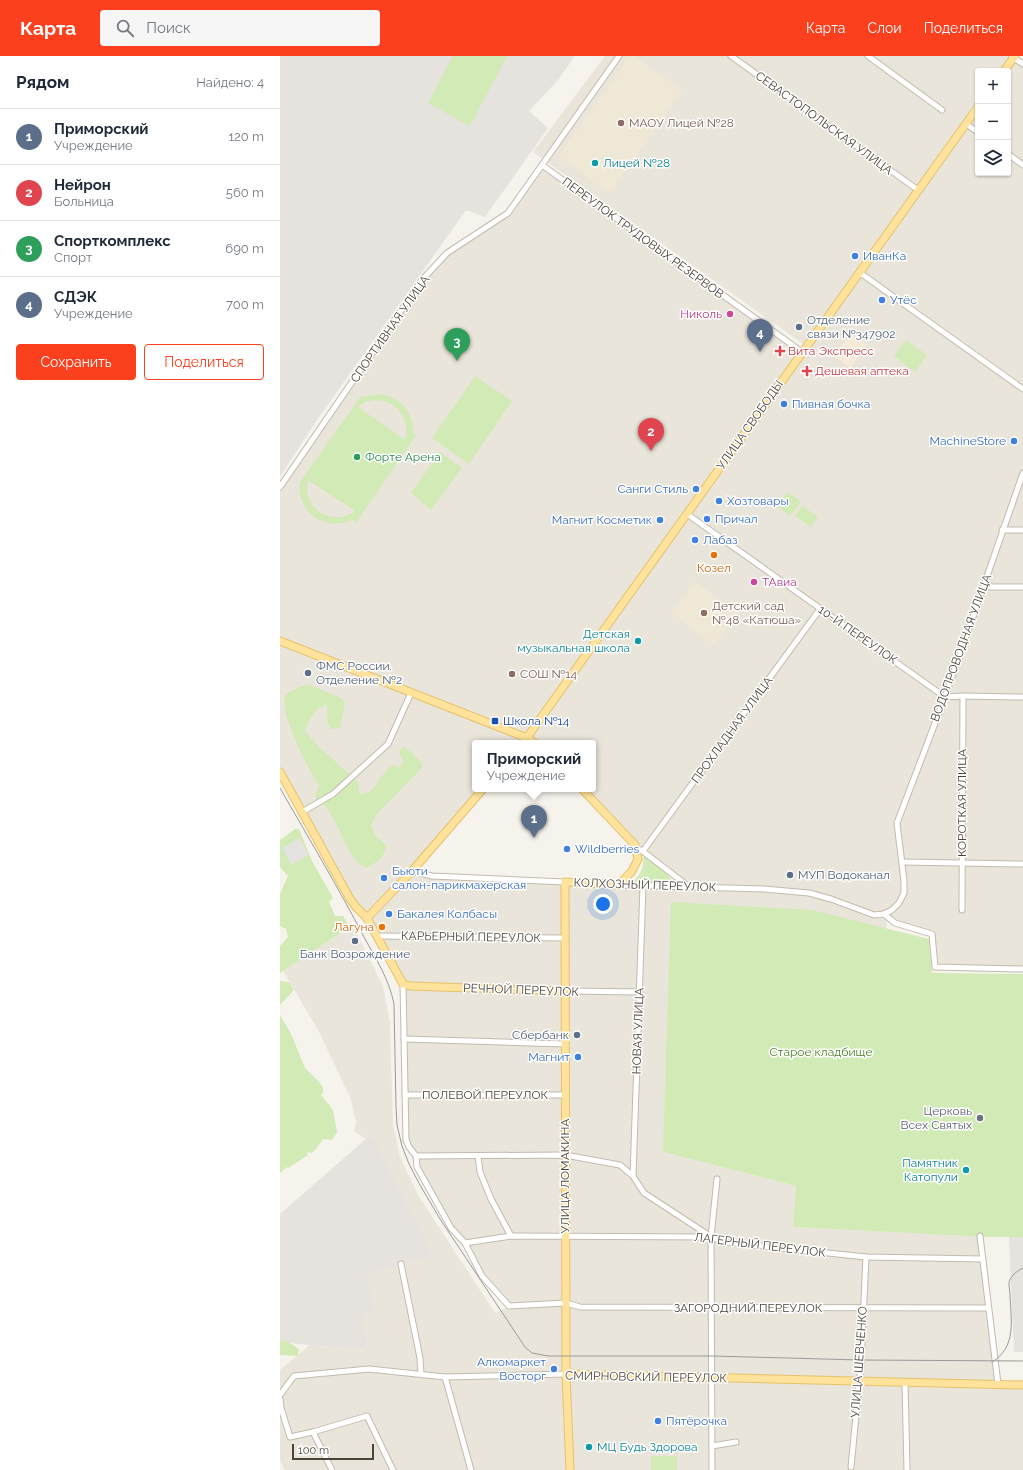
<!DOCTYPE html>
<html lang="ru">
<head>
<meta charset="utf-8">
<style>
	:root { --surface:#fff; --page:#f6f6f7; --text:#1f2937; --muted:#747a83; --line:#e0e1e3; --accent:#fc3f1d }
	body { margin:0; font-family:Raleway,sans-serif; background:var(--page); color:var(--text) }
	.controls { position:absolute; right:12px; top:12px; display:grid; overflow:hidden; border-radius:4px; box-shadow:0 1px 3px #0004 }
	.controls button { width:36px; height:36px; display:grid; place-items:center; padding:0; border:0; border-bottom:1px solid var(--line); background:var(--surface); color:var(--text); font:20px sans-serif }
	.scale { position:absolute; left:12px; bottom:10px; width:82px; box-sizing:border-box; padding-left:4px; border:2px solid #4b4439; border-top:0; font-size:11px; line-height:14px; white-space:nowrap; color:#4b4439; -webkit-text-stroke:3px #fff; paint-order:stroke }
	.you { position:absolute; left:323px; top:848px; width:14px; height:14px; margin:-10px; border:3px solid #fff; border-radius:50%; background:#1a73e8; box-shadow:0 0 0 6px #1a73e833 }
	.badge { display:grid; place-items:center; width:26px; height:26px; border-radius:50%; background:var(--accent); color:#fff; font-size:13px; font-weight:700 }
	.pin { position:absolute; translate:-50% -33px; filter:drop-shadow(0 1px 2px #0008) }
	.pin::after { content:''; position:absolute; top:21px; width:14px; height:12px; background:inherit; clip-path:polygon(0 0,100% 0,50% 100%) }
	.popup { position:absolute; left:192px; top:684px; width:124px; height:52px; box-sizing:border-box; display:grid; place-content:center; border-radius:4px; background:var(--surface); filter:drop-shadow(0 1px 3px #0005); font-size:13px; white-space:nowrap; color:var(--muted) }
	.popup b { font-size:15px; color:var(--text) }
	.popup::after { content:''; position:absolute; left:50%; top:100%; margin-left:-8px; border:8px solid transparent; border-top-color:var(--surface) }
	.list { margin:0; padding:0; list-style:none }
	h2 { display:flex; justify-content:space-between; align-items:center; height:52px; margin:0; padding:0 16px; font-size:17px }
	h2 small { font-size:13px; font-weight:400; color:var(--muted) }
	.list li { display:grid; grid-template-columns:26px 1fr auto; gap:12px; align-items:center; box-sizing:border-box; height:56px; padding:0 16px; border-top:1px solid var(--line) }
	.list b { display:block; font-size:15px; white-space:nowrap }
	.list p { margin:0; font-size:13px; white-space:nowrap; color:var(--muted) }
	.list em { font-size:13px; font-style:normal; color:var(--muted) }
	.actions { display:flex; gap:8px; padding:12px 16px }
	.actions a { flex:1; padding:9px 0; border:1px solid var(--accent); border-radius:4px; text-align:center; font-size:14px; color:var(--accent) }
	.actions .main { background:var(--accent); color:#fff }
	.icon { flex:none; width:22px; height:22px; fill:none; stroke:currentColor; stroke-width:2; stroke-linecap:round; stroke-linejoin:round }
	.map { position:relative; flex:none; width:743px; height:1414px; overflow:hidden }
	header { display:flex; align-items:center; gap:24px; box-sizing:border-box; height:56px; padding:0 20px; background:var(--accent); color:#fff }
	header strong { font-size:19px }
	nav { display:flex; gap:22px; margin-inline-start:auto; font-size:14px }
	.search { width:280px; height:36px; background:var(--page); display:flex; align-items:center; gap:10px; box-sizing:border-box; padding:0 14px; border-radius:4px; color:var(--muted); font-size:15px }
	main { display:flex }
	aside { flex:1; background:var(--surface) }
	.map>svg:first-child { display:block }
	.residential { fill:#eae5da; fill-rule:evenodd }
	.commercial { fill:#f7ead8 }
	.industrial { fill:#e6e2dd }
	.education { fill:#efe8d6 }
	.green { fill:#d2eab5; fill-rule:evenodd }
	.parking { fill:#e5e3e0 }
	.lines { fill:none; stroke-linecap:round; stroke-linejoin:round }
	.minor-casing { stroke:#c2bbae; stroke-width:7 }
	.major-casing { stroke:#e6c16a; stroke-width:9 }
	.minor { stroke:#fff; stroke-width:5 }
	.major { stroke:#ffe39c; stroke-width:7 }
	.tram { stroke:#9a9a9a; stroke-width:1 }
	.education-dot { fill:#8d6e63; stroke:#fff; stroke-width:1.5 }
	.culture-dot { fill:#0f9aa8; stroke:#fff; stroke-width:1.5 }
	.shop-dot { fill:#3f7fe0; stroke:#fff; stroke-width:1.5 }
	.hotel-dot { fill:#d1479c; stroke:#fff; stroke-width:1.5 }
	.service-dot { fill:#5c6f8a; stroke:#fff; stroke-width:1.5 }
	.health-dot { fill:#e0444e; stroke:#fff; stroke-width:1.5 }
	.leisure-dot { fill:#2e9e5b; stroke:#fff; stroke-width:1.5 }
	.food-dot { fill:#e8710a; stroke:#fff; stroke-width:1.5 }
	.transit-dot { fill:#1a4fb4; stroke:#fff; stroke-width:1.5 }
	.worship-dot { fill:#6b7280; stroke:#fff; stroke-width:1.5 }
	.labels { text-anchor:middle; stroke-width:3; stroke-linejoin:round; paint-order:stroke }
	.education-label { font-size:12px; fill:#785e54; stroke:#fff; text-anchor:start }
	.street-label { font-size:12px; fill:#4b4439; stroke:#fff }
	.culture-label { font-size:12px; fill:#0d838f; stroke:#fff; text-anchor:start }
	.shop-label { font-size:12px; fill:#366cbe; stroke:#fff; text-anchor:start }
	.hotel-label { font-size:12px; fill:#b23c85; stroke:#fff; text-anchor:end }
	.service-label { font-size:12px; fill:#4e5e75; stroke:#fff; text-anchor:start }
	.health-label { font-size:12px; fill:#be3a42; stroke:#fff; text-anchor:start }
	.leisure-label { font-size:12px; fill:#27864d; stroke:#fff; text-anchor:start }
	.food-label { font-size:12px; fill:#c56008; stroke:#fff }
	.transit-label { font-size:12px; fill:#164399; stroke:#fff; text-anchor:start }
	.park-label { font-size:12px; fill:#4a7f2a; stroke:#fff }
	.worship-label { font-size:12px; fill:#5b616d; stroke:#fff; text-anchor:end }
</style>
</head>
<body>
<header>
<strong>Карта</strong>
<div class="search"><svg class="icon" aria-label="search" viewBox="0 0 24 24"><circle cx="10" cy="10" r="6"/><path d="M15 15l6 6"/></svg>Поиск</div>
<nav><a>Карта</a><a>Слои</a><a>Поделиться</a></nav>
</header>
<main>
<aside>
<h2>Рядом<small>Найдено: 4</small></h2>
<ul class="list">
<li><span class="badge" style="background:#5c6f8a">1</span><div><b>Приморский</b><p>Учреждение</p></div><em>120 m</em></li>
<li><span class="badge" style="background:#e0444e">2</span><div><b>Нейрон</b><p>Больница</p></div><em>560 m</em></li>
<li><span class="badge" style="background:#2e9e5b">3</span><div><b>Спорткомплекс</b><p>Спорт</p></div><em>690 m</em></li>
<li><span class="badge" style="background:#5c6f8a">4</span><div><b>СДЭК</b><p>Учреждение</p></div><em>700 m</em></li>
</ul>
<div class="actions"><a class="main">Сохранить</a><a>Поделиться</a></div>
</aside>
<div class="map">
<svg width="743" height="1414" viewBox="0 0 743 1414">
	<rect width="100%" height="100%" fill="#f6f3ec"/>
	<path class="residential" d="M 325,0 L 732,0 L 721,15 L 698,15 L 698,47 L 577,218 L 698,51 L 698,117 L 728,117 L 728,15 L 734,1 L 743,8 L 743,913 L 655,911 L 651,878 L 615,867 L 607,861 L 606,875 L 383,1096 L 516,1130 L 513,1171 L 700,1180 L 718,1328 L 743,1329 L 743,1414 L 5,1414 L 0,1404 L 0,1314 L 30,1289 L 87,1294 L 84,1259 L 93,1257 L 87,1218 L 152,1200 L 144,1180 L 92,1079 L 86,1083 L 74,1075 L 76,1066 L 70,1041 L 38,974 L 3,915 L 71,870 L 75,874 L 103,930 L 110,967 L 113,1068 L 120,1101 L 138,1139 L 215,1257 L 229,1250 L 202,1220 L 185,1187 L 171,1172 L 137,1111 L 136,1100 L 129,1091 L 123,927 L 98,880 L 76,851 L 0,718 L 0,431 L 142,224 L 167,197 L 228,157 L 262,109 L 521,296 L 526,290 L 253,96 ZM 247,682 L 255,687 L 313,687 L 313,733 L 302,733 L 355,789 L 408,830 L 152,820 L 132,815 L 203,733 L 195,733 L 195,687 L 243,687 Z"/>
	<path class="commercial" d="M 571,277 L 587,289 L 570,312 L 554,300 Z"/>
	<g class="industrial">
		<path d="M 0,0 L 295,0 L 278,24 L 249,55 L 268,72 L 205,161 L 186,154 L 37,364 L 0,421 Z"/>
		<path d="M 92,1079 L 144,1180 L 152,1200 L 87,1218 L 94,1257 L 84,1259 L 87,1294 L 8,1287 L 0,1284 L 0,1158 L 86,1083 Z"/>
		<path d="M 729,1181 L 743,1181 L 743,1296 L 734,1296 Z"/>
	</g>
	<g class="education">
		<path d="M 350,0 L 355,0 L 402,34 L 330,138 L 278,100 Z"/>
		<path d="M 415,525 L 458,557 L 434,589 L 391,557 Z"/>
	</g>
	<g class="green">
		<path d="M 173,0 L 227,0 L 190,70 L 148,47 Z"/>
		<path d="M 626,284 L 647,299 L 635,316 L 614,300 Z"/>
		<path d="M 195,320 L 232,345 L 189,408 L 152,382 Z"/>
		<path d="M 99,338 C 120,340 134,356 133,377 L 136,379 L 76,467 L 72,464 C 46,476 15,456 20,426 L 81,340 L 83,341 ZM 94,344 C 116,344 131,362 125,384 L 78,351 L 85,346 ZM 28,424 L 75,455 C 52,472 21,452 28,424 Z"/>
		<path d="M 160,396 L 182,412 L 151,454 L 131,437 Z"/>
		<path d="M 507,436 L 521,446 L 510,460 L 497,450 Z"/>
		<path d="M 522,450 L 538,461 L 531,471 L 515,460 Z"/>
		<path d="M 27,628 L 59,641 L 65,646 L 60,672 L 51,673 C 43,662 50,658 46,648 C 35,653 29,664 25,675 L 39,691 L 78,726 L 80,738 C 98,738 99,715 114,709 L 120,712 L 123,704 L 120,699 L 120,694 L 123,691 L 131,696 L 142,707 L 142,712 L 96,759 L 91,769 L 95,779 L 106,789 C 105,801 97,806 87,812 C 67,804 64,777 52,761 C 50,758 48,752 45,750 C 42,748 38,748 36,742 C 35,738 37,734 39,730 C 28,712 0,659 5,640 C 11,634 19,631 27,628 Z"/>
		<path d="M 15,773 L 19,773 L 32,805 L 53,842 L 49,846 L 55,860 L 63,860 L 68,868 L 71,870 L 0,917 L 0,890 L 8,881 L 6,873 L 0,870 L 0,838 L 8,820 L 0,811 L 0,784 Z"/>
		<path d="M 365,800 L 387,818 L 392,825 L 389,828 L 355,826 L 354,825 C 361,817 364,812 363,801 Z"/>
		<path d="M 391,846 L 532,854 L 649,883 L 652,917 L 743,918 L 743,1181 L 710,1181 L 513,1171 L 516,1130 L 383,1096 Z"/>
		<path d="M 0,925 L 9,926 L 14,934 L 0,949 Z"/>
		<path d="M 0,959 L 11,978 L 25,1012 L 40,1027 L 43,1032 L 43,1037 L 41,1039 L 53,1054 L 57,1076 L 52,1084 L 43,1083 L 36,1093 L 31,1097 L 27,1096 L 28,1099 L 8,1112 L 7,1111 L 0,1117 Z"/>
		<path d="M 0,1284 L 8,1286 L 19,1293 L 18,1300 L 0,1299 Z"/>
		<rect x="371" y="1400" width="26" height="14"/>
	</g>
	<path class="parking" d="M 20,782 L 29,799 L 11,809 L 3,792 Z"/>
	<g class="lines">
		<defs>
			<g id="minor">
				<path d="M 451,0 L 638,134"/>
				<path d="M 588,0 L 662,54"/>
				<path d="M 732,1 L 743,8"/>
				<path d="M 686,68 L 698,76"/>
				<path d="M 728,98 L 743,109"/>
				<path d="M 262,109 L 522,296"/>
				<path d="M 579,216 L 743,333"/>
				<path d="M 0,431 L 142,224 L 167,197 L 228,157 L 339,0"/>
				<path d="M 407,458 L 665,641 L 683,640 L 743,641"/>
				<path d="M 722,474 L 743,474"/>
				<path d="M 703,531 L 743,531"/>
				<path d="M 22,756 L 53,738 L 108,688 L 131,637"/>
				<path d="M 361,794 L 408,830"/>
				<path d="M 363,795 L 540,553"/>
				<path d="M 622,806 L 743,808"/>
				<path d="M 132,815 L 152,820 L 285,826"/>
				<path d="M 339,829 L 484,833 L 529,837 L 551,843 L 594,859 L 604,858 L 612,854 L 619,847 L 624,837 L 624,825 L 617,767 L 665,641 L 743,417"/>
				<path d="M 682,854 L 683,640"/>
				<path d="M 604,858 L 615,867 L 652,878 L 655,911 L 743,913"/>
				<path d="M 98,880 L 285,882"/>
				<path d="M 123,928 L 126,1084 L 129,1091 L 136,1100 L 137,1111 L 171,1172 L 185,1187 L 202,1220 L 229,1250 L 286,1247 L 300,1251 L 708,1252"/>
				<path d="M 285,935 L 360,936"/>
				<path d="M 125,983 L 285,988"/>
				<path d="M 125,1039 L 285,1039"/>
				<path d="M 136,1100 L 285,1099 L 340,1109 L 353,1120 L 364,1137 L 430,1180"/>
				<path d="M 198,1100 L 200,1116 L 211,1143 L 231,1180"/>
				<path d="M 353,1120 L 363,830"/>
				<path d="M 700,1180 L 718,1328"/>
				<path d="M 185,1187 L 231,1180 L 431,1181 L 443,1186 L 586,1201 L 703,1203"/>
				<path d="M 121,1208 L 140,1302 L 141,1318"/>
				<path d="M 165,1321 L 191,1414"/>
				<path d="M 625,1326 L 627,1414"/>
				<path d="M 0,1339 L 14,1320 L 89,1313 L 165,1321 L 286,1318"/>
				<path d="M 0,1343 L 1,1352 L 10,1381 L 33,1376 L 87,1360 L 113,1414"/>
				<path d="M 33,1376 L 52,1414"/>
				<path d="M 432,1390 L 456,1386"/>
				<path d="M 571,1411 L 581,1308 L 586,1201"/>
				<path d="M 432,1414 L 431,1181 L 437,1123"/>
			</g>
			<g id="major">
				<path d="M 724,15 L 735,0"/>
				<path d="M 0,585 L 247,682 L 255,687"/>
				<path d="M 243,687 L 698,51"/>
				<path d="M 0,716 L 70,843 L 76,851 L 87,862 L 123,928 L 130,930 L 285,935"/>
				<path d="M 87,862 L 132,815 L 203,733"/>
				<path d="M 286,1318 L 743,1329"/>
				<path d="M 290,1414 L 286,1318 L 285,826 L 339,829 L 352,815 L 358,803 L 355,789 L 302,733"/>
			</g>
		</defs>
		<use href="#minor" class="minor-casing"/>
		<use href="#major" class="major-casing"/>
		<use href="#minor" class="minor"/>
		<use href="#major" class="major"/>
		<g class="tram">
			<path d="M 0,732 C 28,781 58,831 84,881 C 96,903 109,923 114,948 L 116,1050 L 117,1069 L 122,1090 L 129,1108 L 140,1129 L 160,1163 L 245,1291 L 252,1297 L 268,1300 L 432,1300 L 581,1304 L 743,1305"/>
			<path d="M 712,1306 C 737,1291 731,1264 730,1239 C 730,1236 729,1231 729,1227 C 730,1220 737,1215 743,1212"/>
		</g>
	</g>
	<g class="education-dot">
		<circle cx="341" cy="67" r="4"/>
		<circle cx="424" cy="557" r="4"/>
		<circle cx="232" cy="618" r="4"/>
	</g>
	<g class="culture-dot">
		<circle cx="315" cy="107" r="4"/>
		<circle cx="358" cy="585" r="4"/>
		<circle cx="686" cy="1114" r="4"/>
		<circle cx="309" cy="1391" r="4"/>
	</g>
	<g class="shop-dot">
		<circle cx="575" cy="200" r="4"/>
		<circle cx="602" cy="244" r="4"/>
		<circle cx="504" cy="348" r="4"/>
		<circle cx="734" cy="385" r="4"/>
		<circle cx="416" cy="433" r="4"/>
		<circle cx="439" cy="445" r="4"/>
		<circle cx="427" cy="463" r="4"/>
		<circle cx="380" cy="464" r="4"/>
		<circle cx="415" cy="484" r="4"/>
		<circle cx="287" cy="793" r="4"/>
		<circle cx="104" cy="822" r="4"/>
		<circle cx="109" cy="858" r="4"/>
		<circle cx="298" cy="1001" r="4"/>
		<circle cx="274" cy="1313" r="4"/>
		<circle cx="378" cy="1365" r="4"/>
	</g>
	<g class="hotel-dot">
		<circle cx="450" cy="258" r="4"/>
		<circle cx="474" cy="526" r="4"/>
	</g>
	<g class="service-dot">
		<circle cx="519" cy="271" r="4"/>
		<circle cx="28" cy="617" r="4"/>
		<circle cx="510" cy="819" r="4"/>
		<circle cx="75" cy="885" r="4"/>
		<circle cx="297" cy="979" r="4"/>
	</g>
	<g class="health-dot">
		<path d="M498 289h4v4h4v4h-4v4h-4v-4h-4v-4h4z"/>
		<path d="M525 309h4v4h4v4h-4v4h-4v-4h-4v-4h4z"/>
	</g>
	<circle class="leisure-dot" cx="77" cy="401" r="4"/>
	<g class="food-dot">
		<circle cx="434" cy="499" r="4"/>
		<circle cx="102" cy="871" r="4"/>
	</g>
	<rect class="transit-dot" x="211" y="661" width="8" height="8" rx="2"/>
	<circle class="worship-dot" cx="700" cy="1062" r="4"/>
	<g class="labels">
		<g class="education-label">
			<text x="349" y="71">МАОУ Лицей №28</text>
			<text x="432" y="554">Детский сад<tspan x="432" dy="14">№48 «Катюша»</tspan></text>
			<text x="240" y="622">СОШ №14</text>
		</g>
		<g class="street-label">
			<text transform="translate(544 67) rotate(36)" y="4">СЕВАСТОПОЛЬСКАЯ УЛИЦА</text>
			<text transform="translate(363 182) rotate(36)" y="4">ПЕРЕУЛОК ТРУДОВЫХ РЕЗЕРВОВ</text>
			<text transform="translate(110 273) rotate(-55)" y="4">СПОРТИВНАЯ УЛИЦА</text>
			<text transform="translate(470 369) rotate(-55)" y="4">УЛИЦА СВОБОДЫ</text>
			<text transform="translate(578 579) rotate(35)" y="4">10-Й ПЕРЕУЛОК</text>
			<text transform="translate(681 592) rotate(-70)" y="4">ВОДОПРОВОДНАЯ УЛИЦА</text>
			<text transform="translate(452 674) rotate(-54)" y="4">ПРОХЛАДНАЯ УЛИЦА</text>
			<text transform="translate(682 747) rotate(-90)" y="4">КОРОТКАЯ УЛИЦА</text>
			<text transform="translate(365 829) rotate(2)" y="4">КОЛХОЗНЫЙ ПЕРЕУЛОК</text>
			<text transform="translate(191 881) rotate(1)" y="4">КАРЬЕРНЫЙ ПЕРЕУЛОК</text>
			<text transform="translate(241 934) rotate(2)" y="4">РЕЧНОЙ ПЕРЕУЛОК</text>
			<text transform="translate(358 975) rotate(-88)" y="4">НОВАЯ УЛИЦА</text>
			<text x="205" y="1043">ПОЛЕВОЙ ПЕРЕУЛОК</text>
			<text transform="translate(285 1120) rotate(-90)" y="4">УЛИЦА ЛОМАКИНА</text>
			<text transform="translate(480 1189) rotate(7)" y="4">ЛАГЕРНЫЙ ПЕРЕУЛОК</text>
			<text x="468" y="1256">ЗАГОРОДНИЙ ПЕРЕУЛОК</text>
			<text transform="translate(579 1306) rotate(-86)" y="4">УЛИЦА ШЕВЧЕНКО</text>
			<text transform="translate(366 1321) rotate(1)" y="4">СМИРНОВСКИЙ ПЕРЕУЛОК</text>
		</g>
		<g class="culture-label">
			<text x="323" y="111">Лицей №28</text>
			<text x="350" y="582" text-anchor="end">Детская<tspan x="350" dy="14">музыкальная школа</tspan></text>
			<text x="678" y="1111" text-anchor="end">Памятник<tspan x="678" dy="14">Катопули</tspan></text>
			<text x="317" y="1395">МЦ Будь Здорова</text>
		</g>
		<g class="shop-label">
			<text x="583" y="204">ИванКа</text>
			<text x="610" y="248">Утёс</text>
			<text x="512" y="352">Пивная бочка</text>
			<text x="726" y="389" text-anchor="end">MachineStore</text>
			<text x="408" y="437" text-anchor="end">Санги Стиль</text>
			<text x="447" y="449">Хозтовары</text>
			<text x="435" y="467">Причал</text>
			<text x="372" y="468" text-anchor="end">Магнит Косметик</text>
			<text x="423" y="488">Лабаз</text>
			<text x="295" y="797">Wildberries</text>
			<text x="112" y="819">Бьюти<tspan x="112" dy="14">салон-парикмахерская</tspan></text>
			<text x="117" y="862">Бакалея Колбасы</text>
			<text x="290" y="1005" text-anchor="end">Магнит</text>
			<text x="266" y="1310" text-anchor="end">Алкомаркет<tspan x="266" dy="14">Восторг</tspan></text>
			<text x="386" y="1369">Пятёрочка</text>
		</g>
		<g class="hotel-label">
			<text x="442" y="262">Николь</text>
			<text x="482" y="530" text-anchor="start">ТАвиа</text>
		</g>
		<g class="service-label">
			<text x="527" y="268">Отделение<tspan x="527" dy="14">связи №347902</tspan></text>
			<text x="36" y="614">ФМС России.<tspan x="36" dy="14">Отделение №2</tspan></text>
			<text x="518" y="823">МУП Водоканал</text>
			<text x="75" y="902" text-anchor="middle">Банк Возрождение</text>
			<text x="289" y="983" text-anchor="end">Сбербанк</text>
		</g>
		<g class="health-label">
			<text x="508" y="299">Вита Экспресс</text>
			<text x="535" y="319">Дешевая аптека</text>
		</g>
		<g class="leisure-label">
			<text x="85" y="405">Форте Арена</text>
		</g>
		<g class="food-label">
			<text x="434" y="516">Козел</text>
			<text x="94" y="875" text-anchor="end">Лагуна</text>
		</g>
		<g class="transit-label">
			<text x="223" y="669">Школа №14</text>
		</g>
		<g class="park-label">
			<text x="541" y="1000">Старое кладбище</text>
		</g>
		<g class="worship-label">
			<text x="692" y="1059">Церковь<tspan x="692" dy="14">Всех Святых</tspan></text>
		</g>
	</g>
</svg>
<div class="controls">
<button>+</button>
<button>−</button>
<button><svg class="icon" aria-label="layers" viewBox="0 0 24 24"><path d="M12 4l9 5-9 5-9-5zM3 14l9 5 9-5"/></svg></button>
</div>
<div class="scale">100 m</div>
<div class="you"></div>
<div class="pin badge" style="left:254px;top:782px;background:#5c6f8a">1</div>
<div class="popup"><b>Приморский</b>Учреждение</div>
<div class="pin badge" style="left:371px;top:395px;background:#e0444e">2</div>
<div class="pin badge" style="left:177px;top:305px;background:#2e9e5b">3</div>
<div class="pin badge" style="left:480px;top:296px;background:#5c6f8a">4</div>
</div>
</main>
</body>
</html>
